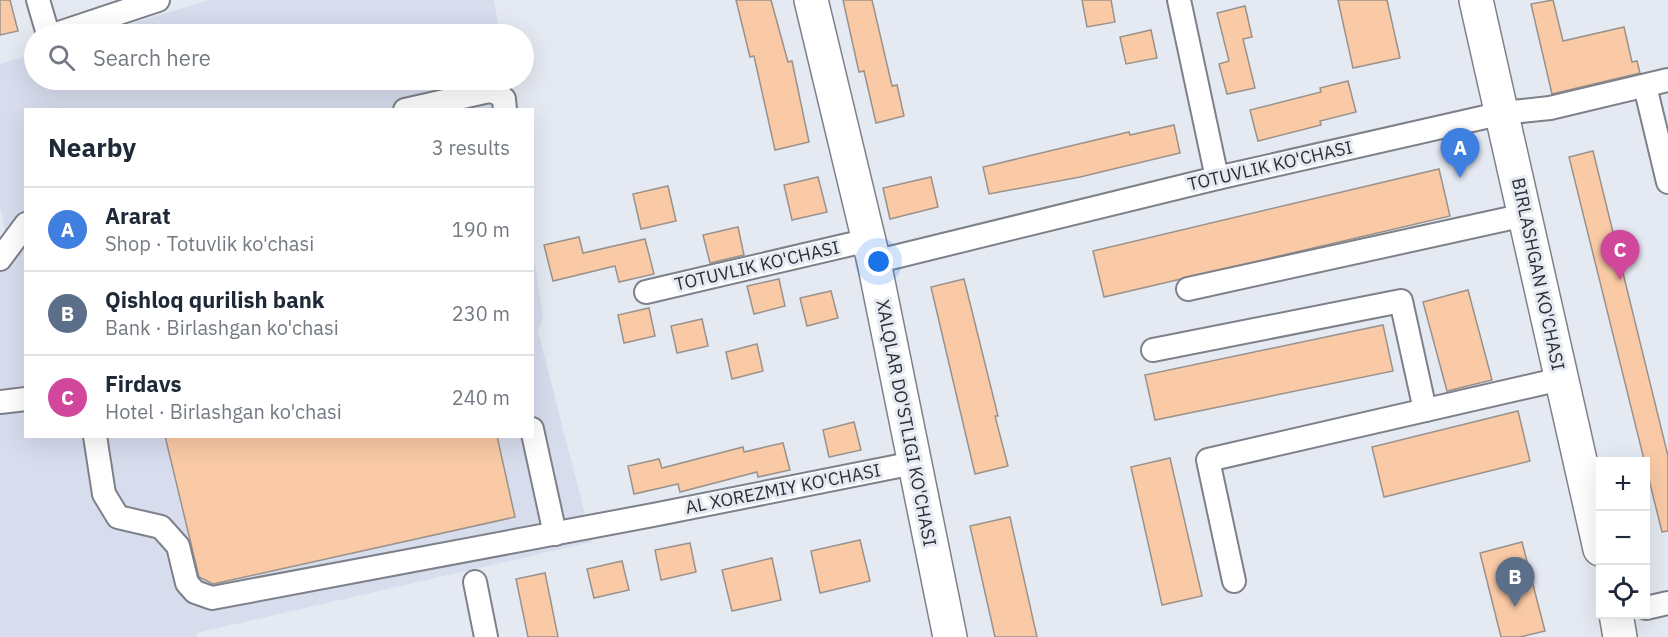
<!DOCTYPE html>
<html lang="en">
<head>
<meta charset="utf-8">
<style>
	:root { --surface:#fff; --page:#f2f2f3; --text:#1f2937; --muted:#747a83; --line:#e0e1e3; --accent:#3f8683 }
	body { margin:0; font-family:"IBM Plex Sans",sans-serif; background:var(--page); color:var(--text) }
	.controls { position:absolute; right:18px; bottom:18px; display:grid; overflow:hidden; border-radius:0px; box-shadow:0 6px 24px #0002 }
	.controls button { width:54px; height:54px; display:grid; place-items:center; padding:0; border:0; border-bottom:2px solid var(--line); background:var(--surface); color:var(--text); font:30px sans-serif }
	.you { position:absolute; left:879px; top:262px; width:21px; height:21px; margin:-15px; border:4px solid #fff; border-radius:50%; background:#1a73e8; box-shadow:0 0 0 9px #1a73e833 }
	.badge { display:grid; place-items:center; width:39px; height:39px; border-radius:50%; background:var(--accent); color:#fff; font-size:20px; font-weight:700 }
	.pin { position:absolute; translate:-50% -50px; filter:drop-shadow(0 2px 3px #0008) }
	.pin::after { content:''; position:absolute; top:32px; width:21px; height:18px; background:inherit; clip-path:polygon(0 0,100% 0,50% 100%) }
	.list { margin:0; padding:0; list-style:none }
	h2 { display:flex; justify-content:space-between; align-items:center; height:78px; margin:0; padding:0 24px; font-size:26px }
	h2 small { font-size:20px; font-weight:400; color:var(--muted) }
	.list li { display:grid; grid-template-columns:39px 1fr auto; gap:18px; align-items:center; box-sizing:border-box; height:84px; padding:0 24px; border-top:2px solid var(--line) }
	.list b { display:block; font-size:22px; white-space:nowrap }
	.list p { margin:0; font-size:20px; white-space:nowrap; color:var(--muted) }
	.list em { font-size:20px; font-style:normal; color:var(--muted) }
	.icon { flex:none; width:33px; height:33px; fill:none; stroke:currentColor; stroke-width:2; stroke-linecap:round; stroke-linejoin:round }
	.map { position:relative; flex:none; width:1668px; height:637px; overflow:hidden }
	.search { position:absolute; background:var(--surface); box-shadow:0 6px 24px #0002; left:24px; top:24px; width:510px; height:66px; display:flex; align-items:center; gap:15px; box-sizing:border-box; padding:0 21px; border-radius:33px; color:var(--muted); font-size:22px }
	.panel { position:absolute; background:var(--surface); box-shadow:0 6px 24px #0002; left:24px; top:108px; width:510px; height:330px; border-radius:0px }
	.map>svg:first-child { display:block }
	.built { fill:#d8ddee }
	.building { fill:#facaa6; stroke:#9a928c; stroke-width:1.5 }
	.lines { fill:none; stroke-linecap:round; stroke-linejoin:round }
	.street-casing { stroke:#7e818a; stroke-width:26 }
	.secondary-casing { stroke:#7e818a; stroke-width:36 }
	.street { stroke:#fff; stroke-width:22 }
	.secondary { stroke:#fff; stroke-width:33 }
	.labels { text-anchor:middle; stroke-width:6; stroke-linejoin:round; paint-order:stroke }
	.street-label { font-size:18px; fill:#2d2f32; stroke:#e5e9f2 }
</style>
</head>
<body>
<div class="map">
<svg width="1668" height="637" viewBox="0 0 1668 637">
	<rect width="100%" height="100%" fill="#e5e9f2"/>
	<g class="built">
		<path d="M 209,0 L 494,0 L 500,34 L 97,34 Z"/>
		<path d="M 34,54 L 34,80 L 506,80 L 511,109 L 26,110 L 26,436 L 532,436 L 533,251 L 543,317 L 538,331 L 592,542 L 196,633 L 197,637 L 0,637 L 0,256 L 10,253 L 0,208 L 0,64 Z"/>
	</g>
	<g class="building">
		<path d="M 0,0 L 10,0 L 18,31 L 0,35 Z"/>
		<path d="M 736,0 L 771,0 L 788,62 L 792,61 L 809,142 L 775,150 L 754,56 L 750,57 Z"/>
		<path d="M 843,0 L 872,0 L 892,86 L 897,85 L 904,116 L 876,123 L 864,71 L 859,72 Z"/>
		<path d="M 1082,0 L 1111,0 L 1115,22 L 1087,27 Z"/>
		<path d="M 1338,0 L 1387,0 L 1400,58 L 1353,68 Z"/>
		<path d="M 1553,0 L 1563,41 L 1624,27 L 1632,62 L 1637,61 L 1640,73 L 1552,94 L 1531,4 Z"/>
		<path d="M 1245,6 L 1252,37 L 1243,39 L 1255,88 L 1227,94 L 1219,64 L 1229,61 L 1217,13 Z"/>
		<path d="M 1151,30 L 1157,58 L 1126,64 L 1120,37 Z"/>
		<path d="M 1348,81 L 1356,112 L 1320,121 L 1321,125 L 1258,141 L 1250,110 L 1321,92 L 1320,88 Z"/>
		<path d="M 1174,125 L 1180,153 L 1080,177 L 989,194 L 983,167 L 1129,132 L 1130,135 Z"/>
		<path d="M 1593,151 L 1668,456 L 1668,531 L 1662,532 L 1569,157 Z"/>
		<path d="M 1439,169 L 1450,216 L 1104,297 L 1093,251 Z"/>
		<path d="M 818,177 L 827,212 L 792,220 L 784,185 Z"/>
		<path d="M 931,177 L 938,207 L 890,219 L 883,188 Z"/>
		<path d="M 668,186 L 676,221 L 641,229 L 633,194 Z"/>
		<path d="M 738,227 L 744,255 L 710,263 L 703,235 Z"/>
		<path d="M 579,237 L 583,253 L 645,239 L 654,274 L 619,282 L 615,266 L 553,281 L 544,245 Z"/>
		<path d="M 779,279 L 785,306 L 754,314 L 747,286 Z"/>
		<path d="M 964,279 L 998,416 L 995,416 L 1008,466 L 975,474 L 931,287 Z"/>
		<path d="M 1468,290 L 1492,380 L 1447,391 L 1423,302 Z"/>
		<path d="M 831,291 L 838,318 L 807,326 L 800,298 Z"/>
		<path d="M 649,308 L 655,336 L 624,343 L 618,315 Z"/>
		<path d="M 702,319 L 708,346 L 677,353 L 671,326 Z"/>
		<path d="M 1383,325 L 1393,371 L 1155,420 L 1145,375 Z"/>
		<path d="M 757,344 L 763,371 L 732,379 L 726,352 Z"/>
		<path d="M 1518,411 L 1530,461 L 1384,497 L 1372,447 Z"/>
		<path d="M 854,422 L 861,450 L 829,457 L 823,430 Z"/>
		<path d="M 165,436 L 497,436 L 515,517 L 213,584 L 199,577 Z"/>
		<path d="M 783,443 L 790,470 L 758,477 L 757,472 L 680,492 L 678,484 L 634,494 L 628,466 L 659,459 L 662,468 L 743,447 L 744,452 Z"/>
		<path d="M 1170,458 L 1202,596 L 1162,605 L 1131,467 Z"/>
		<path d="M 1010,517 L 1037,637 L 995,637 L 970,526 Z"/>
		<path d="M 860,540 L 870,581 L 820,593 L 811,551 Z"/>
		<path d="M 1522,542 L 1545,631 L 1520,637 L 1501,637 L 1480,553 Z"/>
		<path d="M 690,543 L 696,572 L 661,580 L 655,550 Z"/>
		<path d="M 772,558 L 781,600 L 732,611 L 722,570 Z"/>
		<path d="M 622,561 L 629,590 L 594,598 L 587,569 Z"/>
		<path d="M 545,573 L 558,637 L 528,637 L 516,579 Z"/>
	</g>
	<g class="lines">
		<defs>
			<g id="street">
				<path d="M 38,0 L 48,34"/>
				<path d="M 1179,0 L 1217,178"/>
				<path d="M 56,34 L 158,0"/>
				<path d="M 1645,86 L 1668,182"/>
				<path d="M 405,110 L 489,91 L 497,93 L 504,99 L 505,110"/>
				<path d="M 0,259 L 26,224"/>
				<path d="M 874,262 L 1217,178 L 1503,113 L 1550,108 L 1668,80"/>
				<path d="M 1188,289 L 1525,215"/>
				<path d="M 646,292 L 869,240"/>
				<path d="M 1153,350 L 1401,301 L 1425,410"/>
				<path d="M 0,402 L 26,399"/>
				<path d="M 532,429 L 555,534"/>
				<path d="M 95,436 L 104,494 L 118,517 L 161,527 L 178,546 L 187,583 L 195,592 L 212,598 L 653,515 L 914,463"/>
				<path d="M 1234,581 L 1208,460 L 1561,379"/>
				<path d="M 475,582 L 486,637"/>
				<path d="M 1646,608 L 1668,603"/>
			</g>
			<g id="secondary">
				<path d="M 811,0 L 874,262 L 950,637"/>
				<path d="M 1476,0 L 1600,549"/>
				<path d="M 1616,614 L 1620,637"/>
			</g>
		</defs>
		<use href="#street" class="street-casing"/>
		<use href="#secondary" class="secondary-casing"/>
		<use href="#street" class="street"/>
		<use href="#secondary" class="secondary"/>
	</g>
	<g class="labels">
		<g class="street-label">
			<text transform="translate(1270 166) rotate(-13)" y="6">TOTUVLIK KO'CHASI</text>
			<text transform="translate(757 266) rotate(-13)" y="6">TOTUVLIK KO'CHASI</text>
			<text transform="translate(1538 274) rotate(78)" y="6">BIRLASHGAN KO'CHASI</text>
			<text transform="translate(906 423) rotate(79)" y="6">XALQLAR DO'STLIGI KO'CHASI</text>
			<text transform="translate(783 489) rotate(-11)" y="6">AL XOREZMIY KO'CHASI</text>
		</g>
	</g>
</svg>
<div class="controls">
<button>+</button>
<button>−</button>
<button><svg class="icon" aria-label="locate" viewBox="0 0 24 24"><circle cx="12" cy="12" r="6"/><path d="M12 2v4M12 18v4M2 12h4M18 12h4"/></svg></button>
</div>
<div class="you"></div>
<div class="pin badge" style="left:1460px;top:178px;background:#3f7fe0">A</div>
<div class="pin badge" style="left:1515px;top:607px;background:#5c6f8a">B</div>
<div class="pin badge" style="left:1620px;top:280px;background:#d1479c">C</div>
<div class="search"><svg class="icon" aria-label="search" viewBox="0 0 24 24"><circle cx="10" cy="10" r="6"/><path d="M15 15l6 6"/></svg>Search here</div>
<section class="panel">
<h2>Nearby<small>3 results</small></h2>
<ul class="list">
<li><span class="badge" style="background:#3f7fe0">A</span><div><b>Ararat</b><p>Shop · Totuvlik ko'chasi</p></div><em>190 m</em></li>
<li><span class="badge" style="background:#5c6f8a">B</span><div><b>Qishloq qurilish bank</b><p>Bank · Birlashgan ko'chasi</p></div><em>230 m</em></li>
<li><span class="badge" style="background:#d1479c">C</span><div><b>Firdavs</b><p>Hotel · Birlashgan ko'chasi</p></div><em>240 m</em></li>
</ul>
</section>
</div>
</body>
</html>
